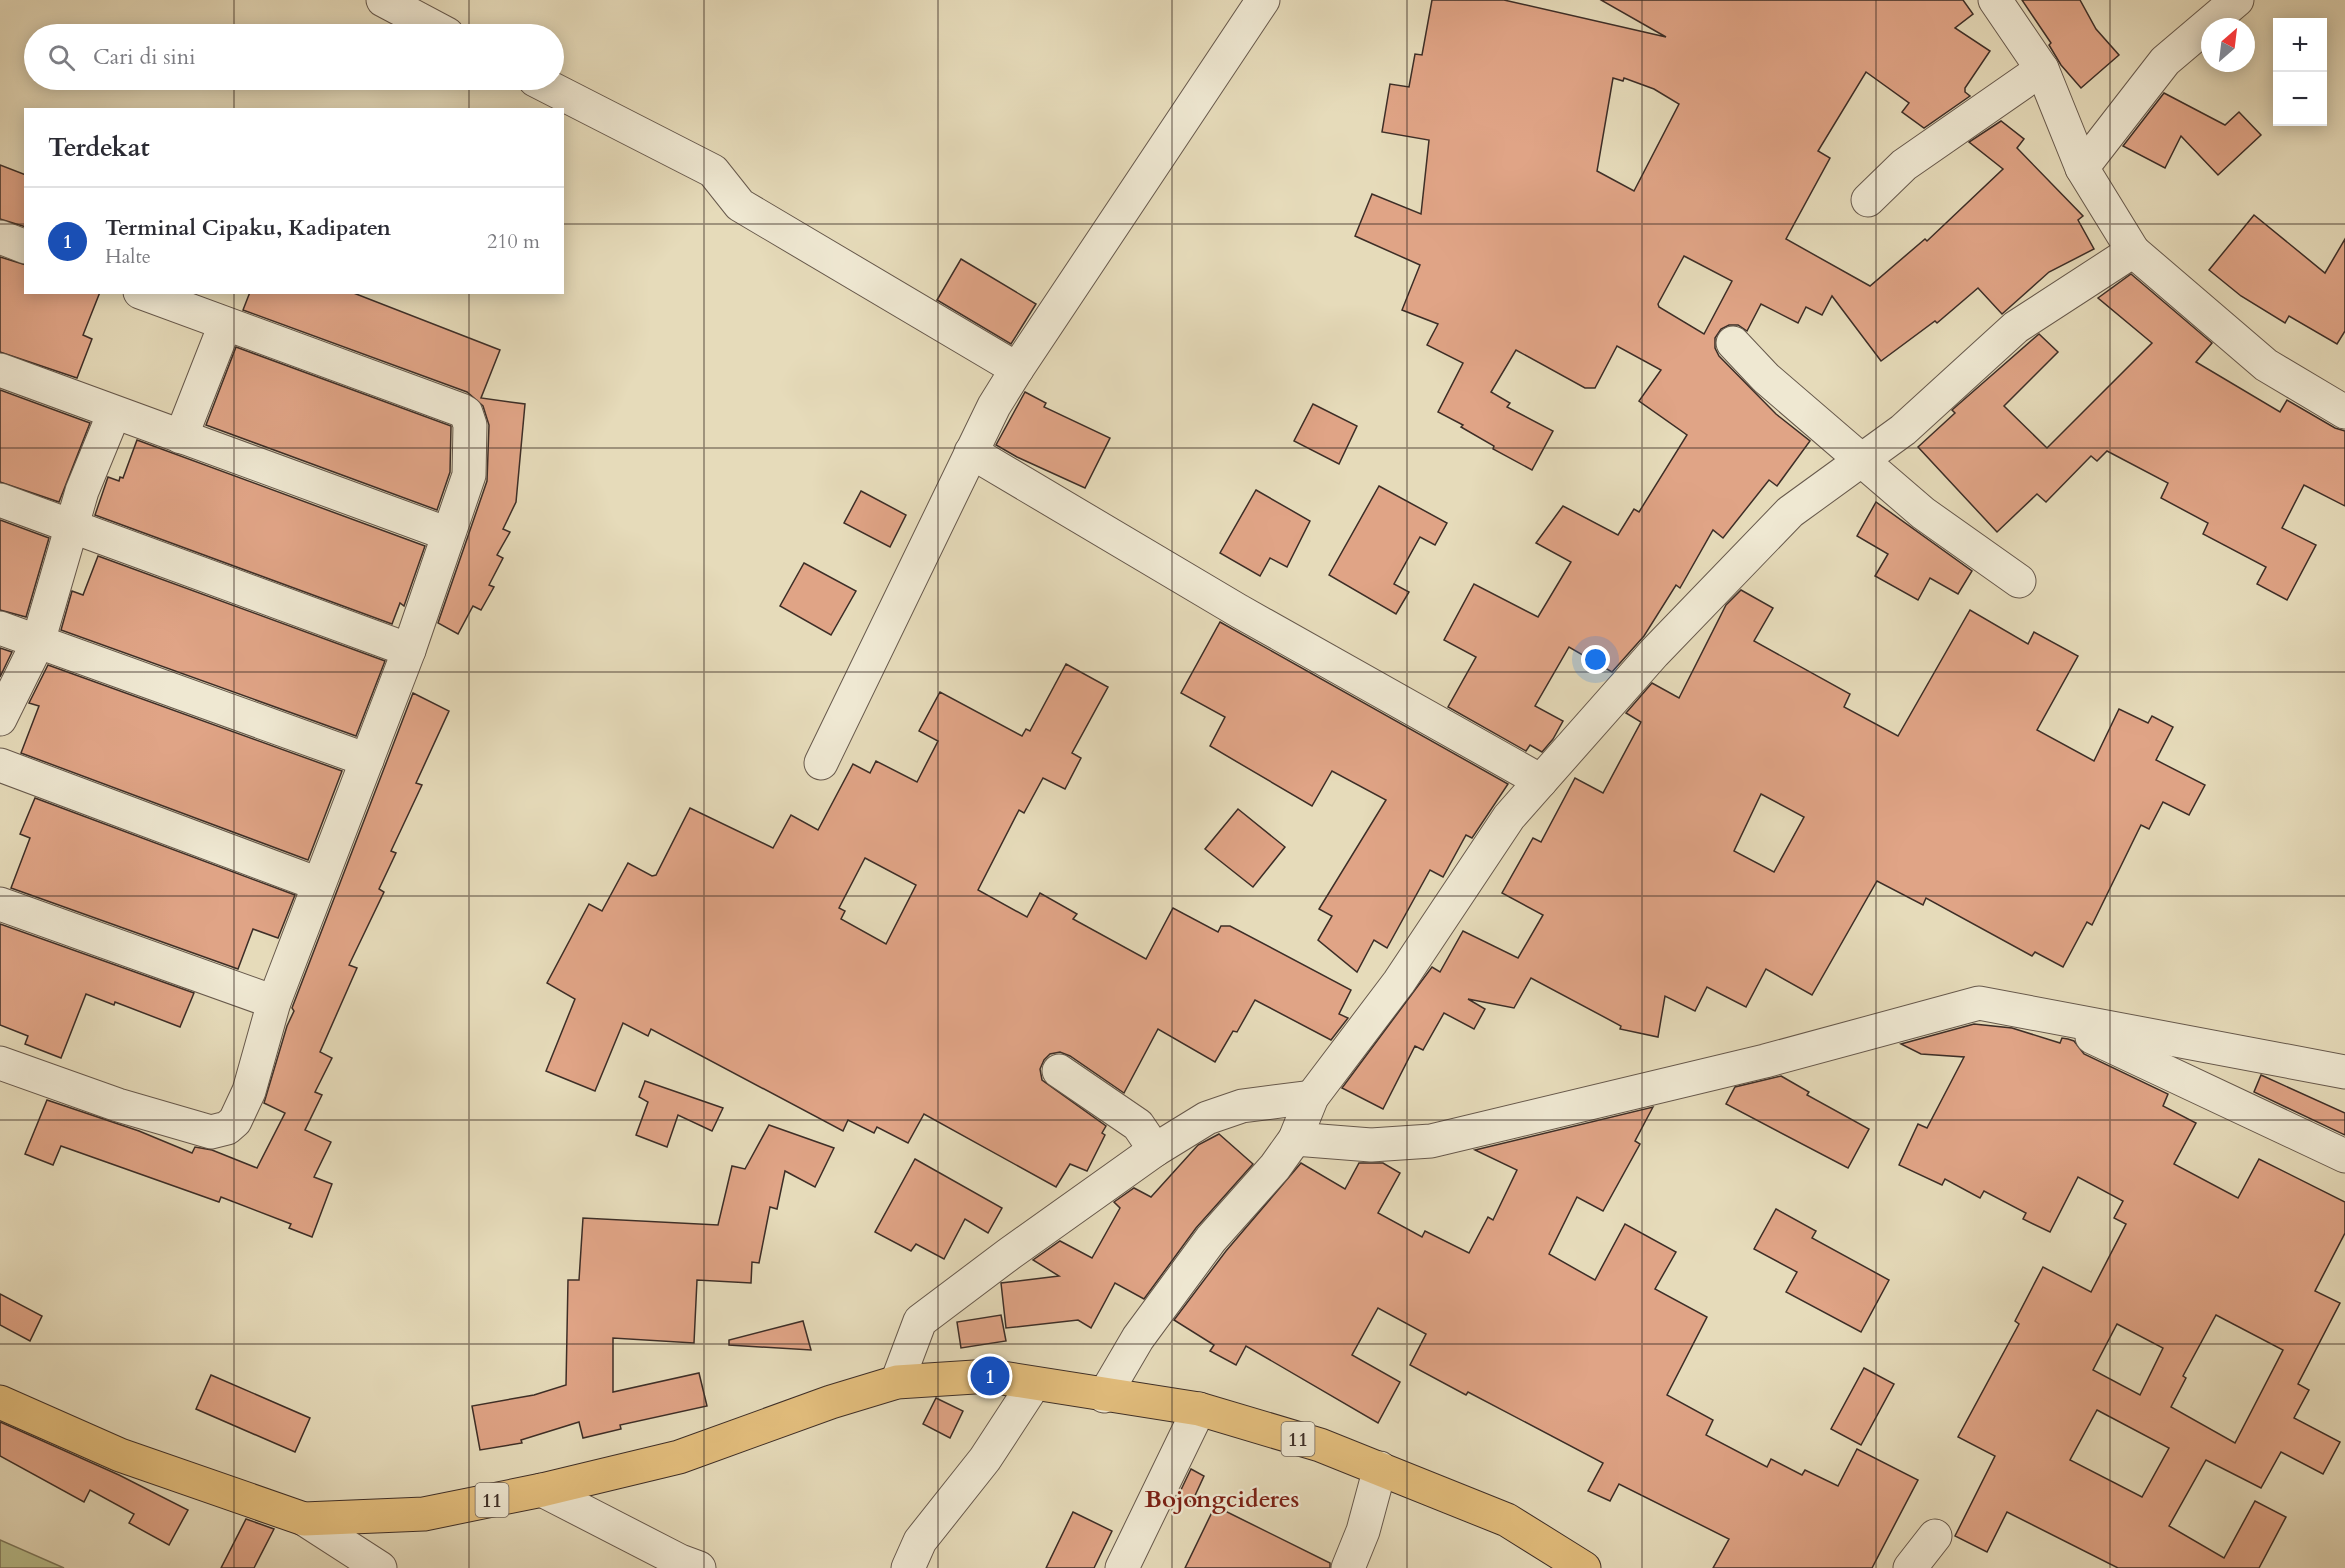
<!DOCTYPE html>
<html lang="id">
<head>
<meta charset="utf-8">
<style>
	:root { --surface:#fff; --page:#f2f2f3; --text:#2b2b33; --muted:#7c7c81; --line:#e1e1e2; --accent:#7c3aed }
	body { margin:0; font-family:Cardo,serif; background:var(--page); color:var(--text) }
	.controls { position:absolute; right:18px; top:18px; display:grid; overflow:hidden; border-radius:0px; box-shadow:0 3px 15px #0003 }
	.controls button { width:54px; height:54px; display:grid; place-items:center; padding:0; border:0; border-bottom:2px solid var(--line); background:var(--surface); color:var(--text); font:30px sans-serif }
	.compass { position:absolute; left:2201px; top:18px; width:54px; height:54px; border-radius:50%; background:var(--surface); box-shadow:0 3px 15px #0003; rotate:28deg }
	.you { position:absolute; left:1596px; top:660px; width:21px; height:21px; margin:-15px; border:4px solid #fff; border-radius:50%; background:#1a73e8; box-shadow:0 0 0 9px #1a73e833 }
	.badge { display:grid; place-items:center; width:39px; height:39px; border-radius:50%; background:var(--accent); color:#fff; font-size:20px; font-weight:700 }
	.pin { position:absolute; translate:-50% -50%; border:3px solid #fff; box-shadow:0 2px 6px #0006 }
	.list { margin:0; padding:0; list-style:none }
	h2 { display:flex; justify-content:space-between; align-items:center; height:78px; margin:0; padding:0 24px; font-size:26px }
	h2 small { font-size:20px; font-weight:400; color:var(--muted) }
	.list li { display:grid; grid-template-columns:39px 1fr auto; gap:18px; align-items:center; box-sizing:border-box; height:108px; padding:0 24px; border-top:2px solid var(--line) }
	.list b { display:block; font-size:22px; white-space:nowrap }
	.list p { margin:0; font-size:20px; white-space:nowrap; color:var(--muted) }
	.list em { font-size:20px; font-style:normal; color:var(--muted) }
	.icon { flex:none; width:33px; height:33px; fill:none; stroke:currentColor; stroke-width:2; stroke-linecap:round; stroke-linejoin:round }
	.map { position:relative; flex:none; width:2345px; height:1568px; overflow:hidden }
	.search { position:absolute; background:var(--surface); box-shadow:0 3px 15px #0003; left:24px; top:24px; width:540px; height:66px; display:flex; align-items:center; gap:15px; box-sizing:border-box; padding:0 21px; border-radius:33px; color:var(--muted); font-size:22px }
	.panel { position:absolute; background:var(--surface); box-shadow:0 3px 15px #0003; left:24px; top:108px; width:540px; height:186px; border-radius:0px }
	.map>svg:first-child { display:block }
	.green { fill:#b9bf8d; stroke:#7b765a; stroke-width:1.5 }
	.building { fill:#e0a486; stroke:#3d2e27; stroke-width:1.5; fill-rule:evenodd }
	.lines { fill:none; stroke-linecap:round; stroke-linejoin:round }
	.minor-casing { stroke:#67594c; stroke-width:35 }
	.highway-casing { stroke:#3d2e27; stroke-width:35 }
	.minor { stroke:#efe8d2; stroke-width:33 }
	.highway { stroke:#e3be7d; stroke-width:33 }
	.grid { fill:none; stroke:#3d2e27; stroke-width:1.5; stroke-opacity:0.55 }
	.labels { text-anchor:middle; stroke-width:4.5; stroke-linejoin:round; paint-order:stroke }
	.shield { fill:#efe8d2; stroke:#72665a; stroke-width:1.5 }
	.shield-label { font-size:20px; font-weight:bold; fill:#3d2e27 }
	.quarter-label { font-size:24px; font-weight:bold; fill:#7a1f14; stroke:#efe8d2 }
</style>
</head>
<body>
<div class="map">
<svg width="2345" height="1568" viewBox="0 0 2345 1568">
	<rect width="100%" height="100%" fill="#e6dbba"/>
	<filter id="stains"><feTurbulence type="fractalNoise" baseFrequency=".00333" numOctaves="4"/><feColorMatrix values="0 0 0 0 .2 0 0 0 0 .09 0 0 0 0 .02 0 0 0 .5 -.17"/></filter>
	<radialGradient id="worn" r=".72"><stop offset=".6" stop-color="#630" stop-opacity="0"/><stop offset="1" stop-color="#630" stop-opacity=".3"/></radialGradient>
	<path class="green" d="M 0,1540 L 64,1568 L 0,1568 Z"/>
	<g class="building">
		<path d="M 1432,0 L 1504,0 L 1666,37 L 1601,0 L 1963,0 L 1973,14 L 1955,28 L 1990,51 L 1965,88 L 1965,92 L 1970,96 L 1924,128 L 1902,112 L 1909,103 L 1866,72 L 1818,151 L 1830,158 L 1786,239 L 1870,286 L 1925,239 L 1927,241 L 2003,169 L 1969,142 L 2001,121 L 2024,139 L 2017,148 L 2083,216 L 2078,220 L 2094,249 L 2049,272 L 2002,314 L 1978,288 L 1937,323 L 1935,321 L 1881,361 L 1832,296 L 1822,315 L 1806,307 L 1798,323 L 1761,304 L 1747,331 L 1738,325 L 1729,325 L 1721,329 L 1715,338 L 1715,348 L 1719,356 L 1776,414 L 1810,441 L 1777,486 L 1769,480 L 1723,538 L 1713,530 L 1680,588 L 1676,585 L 1644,636 L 1612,672 L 1569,647 L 1535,706 L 1563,721 L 1553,739 L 1542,752 L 1530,745 L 1526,751 L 1448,707 L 1476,657 L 1444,640 L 1474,584 L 1538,617 L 1571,562 L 1536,543 L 1563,506 L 1618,535 L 1634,509 L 1639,512 L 1687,435 L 1639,401 L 1661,370 L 1617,346 L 1595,388 L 1585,388 L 1516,350 L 1491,392 L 1510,403 L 1507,407 L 1553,431 L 1532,470 L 1493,449 L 1494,446 L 1461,427 L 1463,425 L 1438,412 L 1463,363 L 1427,345 L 1438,324 L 1402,310 L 1420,265 L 1355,236 L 1372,194 L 1421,214 L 1429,140 L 1382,132 L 1390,84 L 1409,87 L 1415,54 L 1422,55 ZM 1613,78 L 1623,81 L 1624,78 L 1654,89 L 1679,104 L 1634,191 L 1597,171 ZM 1684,256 L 1732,281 L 1704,334 L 1659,307 L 1658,304 Z"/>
		<path d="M 2022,0 L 2080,0 L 2096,29 L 2119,55 L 2081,88 L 2061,65 L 2049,45 L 2051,43 Z"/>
		<path d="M 2164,93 L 2225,125 L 2239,112 L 2261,135 L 2218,175 L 2181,136 L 2165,168 L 2123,146 Z"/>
		<path d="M 0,165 L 26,175 L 26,227 L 0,219 Z"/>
		<path d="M 2254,215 L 2325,273 L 2345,239 L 2345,331 L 2337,344 L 2289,316 L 2285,323 L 2241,296 L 2209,270 Z"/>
		<path d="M 0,257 L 26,265 L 26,292 L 100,292 L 83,335 L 92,339 L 77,378 L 0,352 Z"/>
		<path d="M 961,259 L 1036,304 L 1011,344 L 937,300 Z"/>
		<path d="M 2131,274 L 2212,343 L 2196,362 L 2280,412 L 2287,400 L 2335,428 L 2345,431 L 2345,506 L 2304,485 L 2282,528 L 2316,545 L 2287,600 L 2257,584 L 2266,567 L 2203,534 L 2208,523 L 2161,498 L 2168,483 L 2107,451 L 2097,461 L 2091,456 L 2046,502 L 2037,494 L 1997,532 L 1918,447 L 1955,413 L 1952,410 L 2039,334 L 2058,352 L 2004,406 L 2047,448 L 2152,343 L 2098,298 Z"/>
		<path d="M 250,292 L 351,292 L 500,350 L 481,398 L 525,404 L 516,502 L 503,529 L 510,532 L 497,555 L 503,558 L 489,585 L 494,587 L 481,610 L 473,606 L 458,634 L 438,623 L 487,481 L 489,425 L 483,406 L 467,392 L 243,310 Z"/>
		<path d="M 236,347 L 451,426 L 450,472 L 437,510 L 206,425 Z"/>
		<path d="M 0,390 L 90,423 L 59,502 L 0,482 Z"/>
		<path d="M 1025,392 L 1046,403 L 1044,407 L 1110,438 L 1085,488 L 1017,457 L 996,445 Z"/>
		<path d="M 1313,404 L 1357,426 L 1339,464 L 1294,441 Z"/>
		<path d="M 137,440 L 425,546 L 404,606 L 400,603 L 392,624 L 95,515 L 108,477 L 119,481 L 120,477 L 123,478 Z"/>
		<path d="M 1379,486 L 1447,523 L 1435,545 L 1420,537 L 1394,584 L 1409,592 L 1396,614 L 1329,575 Z"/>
		<path d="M 1256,490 L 1310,521 L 1287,567 L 1270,558 L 1260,576 L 1220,553 Z"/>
		<path d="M 861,491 L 906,515 L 890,547 L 844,523 Z"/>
		<path d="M 1876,502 L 1972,571 L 1958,594 L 1930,578 L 1918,600 L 1875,576 L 1888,554 L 1857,536 Z"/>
		<path d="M 0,520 L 49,538 L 26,617 L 0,610 Z"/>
		<path d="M 98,556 L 385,661 L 356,736 L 61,630 L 72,591 L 83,595 Z"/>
		<path d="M 804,563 L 856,591 L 831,635 L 780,606 Z"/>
		<path d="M 1741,590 L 1773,608 L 1754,641 L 1850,694 L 1844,707 L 1898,736 L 1970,610 L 2028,644 L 2034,632 L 2078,656 L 2037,730 L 2094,761 L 2119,709 L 2148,723 L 2152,716 L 2173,727 L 2156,760 L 2205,785 L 2189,815 L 2163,802 L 2149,829 L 2141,825 L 2092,925 L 2087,922 L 2063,967 L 2035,952 L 2032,956 L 1926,898 L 1923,905 L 1877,881 L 1812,995 L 1766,969 L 1746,1007 L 1707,987 L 1695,1011 L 1665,996 L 1658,1037 L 1620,1029 L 1621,1026 L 1531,978 L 1514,1008 L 1468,999 L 1485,1009 L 1474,1029 L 1444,1013 L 1423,1050 L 1415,1046 L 1383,1109 L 1342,1088 L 1432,967 L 1440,972 L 1463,931 L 1518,958 L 1543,915 L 1502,893 L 1533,838 L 1541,842 L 1575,778 L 1603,793 L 1641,722 L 1626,713 L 1652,683 L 1679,698 L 1726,605 ZM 1761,794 L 1804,817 L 1774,872 L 1734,851 Z"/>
		<path d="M 1220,622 L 1508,784 L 1472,838 L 1466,835 L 1443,877 L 1430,870 L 1387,948 L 1374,940 L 1357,972 L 1318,940 L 1332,916 L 1319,909 L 1386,800 L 1332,771 L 1312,806 L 1210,746 L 1225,717 L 1181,693 Z"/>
		<path d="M 0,648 L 12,652 L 0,677 Z"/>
		<path d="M 1066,664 L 1108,687 L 1072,753 L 1081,758 L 1065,789 L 1043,778 L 1024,813 L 1019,810 L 978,890 L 1027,917 L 1040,893 L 1077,914 L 1073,919 L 1146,959 L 1173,908 L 1218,932 L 1221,926 L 1230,926 L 1351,990 L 1339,1014 L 1348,1018 L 1331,1040 L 1255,1000 L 1237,1032 L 1233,1031 L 1215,1062 L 1158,1029 L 1124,1093 L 1070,1056 L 1060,1052 L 1050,1054 L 1044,1060 L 1040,1069 L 1042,1080 L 1106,1126 L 1102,1133 L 1105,1135 L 1087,1171 L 1070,1164 L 1056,1187 L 924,1114 L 908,1143 L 877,1127 L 874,1133 L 848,1120 L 843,1131 L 651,1029 L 648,1036 L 623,1023 L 595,1091 L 546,1071 L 575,999 L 547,983 L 589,904 L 602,911 L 628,863 L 652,876 L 656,875 L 690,808 L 773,848 L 791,815 L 818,830 L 853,764 L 870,773 L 876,761 L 917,782 L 938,741 L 919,731 L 940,692 L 1022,736 L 1026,729 L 1030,731 ZM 865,858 L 916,885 L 886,944 L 841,919 L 845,911 L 839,908 Z"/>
		<path d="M 48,665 L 342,771 L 308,860 L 21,753 L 39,706 L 29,703 Z"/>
		<path d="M 413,693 L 449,711 L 416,783 L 422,785 L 391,851 L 396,853 L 379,889 L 384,892 L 349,965 L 357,968 L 320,1052 L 332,1058 L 315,1092 L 322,1095 L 305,1130 L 331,1142 L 314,1177 L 332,1184 L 312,1237 L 289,1228 L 291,1224 L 221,1197 L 219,1202 L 61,1146 L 53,1165 L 25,1154 L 47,1100 L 139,1131 L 192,1153 L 195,1147 L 212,1150 L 257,1168 L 285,1113 L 264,1103 L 287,1026 L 294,1011 L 292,1008 Z"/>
		<path d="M 35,798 L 295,895 L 278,938 L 253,929 L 238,969 L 11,888 L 30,838 L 20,834 Z"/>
		<path d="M 1238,809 L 1285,847 L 1253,887 L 1205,849 Z"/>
		<path d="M 0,924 L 194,993 L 180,1027 L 115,1002 L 114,1005 L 86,994 L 61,1058 L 25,1044 L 28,1036 L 0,1025 Z"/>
		<path d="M 1974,1024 L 2012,1028 L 2060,1043 L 2062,1038 L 2068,1039 L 2074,1041 L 2084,1054 L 2168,1094 L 2163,1106 L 2196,1123 L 2174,1164 L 2238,1198 L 2259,1159 L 2345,1202 L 2345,1233 L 2315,1291 L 2340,1303 L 2298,1384 L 2309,1390 L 2294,1418 L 2340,1442 L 2323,1474 L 2281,1452 L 2261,1488 L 2206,1460 L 2169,1526 L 2224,1558 L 2255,1501 L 2286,1517 L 2259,1568 L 2118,1568 L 2007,1512 L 1987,1552 L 1955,1536 L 1995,1456 L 1958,1437 L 2019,1324 L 2015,1321 L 2043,1267 L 2091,1292 L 2126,1224 L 2114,1218 L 2123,1201 L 2078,1177 L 2050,1232 L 2023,1219 L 2026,1213 L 1984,1191 L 1980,1198 L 1945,1179 L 1942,1185 L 1899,1165 L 1918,1124 L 1927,1128 L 1964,1057 L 1921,1054 L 1901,1044 ZM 2216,1315 L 2283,1350 L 2235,1443 L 2171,1407 L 2186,1378 L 2183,1376 ZM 2117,1324 L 2163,1348 L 2140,1395 L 2093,1370 ZM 2097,1410 L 2169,1448 L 2142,1497 L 2070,1460 Z"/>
		<path d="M 2261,1075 L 2345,1113 L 2345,1135 L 2254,1092 Z"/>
		<path d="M 1781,1076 L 1809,1092 L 1807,1095 L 1869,1129 L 1848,1168 L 1726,1104 L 1735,1087 Z"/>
		<path d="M 645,1081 L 723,1108 L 712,1131 L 678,1115 L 667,1147 L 636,1135 L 648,1102 L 639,1097 Z"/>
		<path d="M 1653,1107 L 1635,1141 L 1640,1144 L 1603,1211 L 1577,1197 L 1549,1254 L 1595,1280 L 1625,1224 L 1676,1252 L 1655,1289 L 1707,1317 L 1667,1395 L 1713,1420 L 1706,1435 L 1767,1467 L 1771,1459 L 1802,1475 L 1805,1470 L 1838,1486 L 1857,1449 L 1918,1480 L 1872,1568 L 1713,1568 L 1729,1539 L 1619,1484 L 1610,1501 L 1588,1491 L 1603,1463 L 1468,1392 L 1466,1395 L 1410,1365 L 1426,1334 L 1378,1308 L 1352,1355 L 1400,1382 L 1378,1423 L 1246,1346 L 1236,1365 L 1210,1351 L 1214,1345 L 1174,1320 L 1226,1251 L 1301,1163 L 1345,1189 L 1359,1163 L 1383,1163 L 1400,1173 L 1378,1213 L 1422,1237 L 1425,1231 L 1469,1253 L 1488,1217 L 1493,1220 L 1517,1170 L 1475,1150 Z"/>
		<path d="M 769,1125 L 834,1148 L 815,1187 L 785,1171 L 777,1209 L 770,1207 L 759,1263 L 752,1262 L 751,1283 L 697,1280 L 694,1343 L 613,1338 L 613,1392 L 699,1373 L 707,1406 L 620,1425 L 621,1429 L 583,1438 L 579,1422 L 521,1440 L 522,1443 L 480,1450 L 472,1406 L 534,1395 L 566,1385 L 568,1280 L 579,1280 L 583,1218 L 718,1225 L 732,1166 L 745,1169 Z"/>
		<path d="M 1219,1134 L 1253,1164 L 1196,1228 L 1144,1299 L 1115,1283 L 1091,1328 L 1078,1320 L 1006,1328 L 1001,1283 L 1059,1276 L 1033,1260 L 1060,1241 L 1092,1258 L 1120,1208 L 1114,1202 L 1134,1188 L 1151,1197 L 1198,1145 Z"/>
		<path d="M 915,1159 L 1002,1208 L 988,1233 L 965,1219 L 944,1259 L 916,1244 L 911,1251 L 875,1232 Z"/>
		<path d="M 1776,1209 L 1816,1231 L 1812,1238 L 1889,1280 L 1861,1332 L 1786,1292 L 1797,1272 L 1754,1249 Z"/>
		<path d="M 0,1294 L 42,1316 L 30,1341 L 0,1325 Z"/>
		<path d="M 1001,1315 L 1006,1341 L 961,1348 L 957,1322 Z"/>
		<path d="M 803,1321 L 811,1350 L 729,1345 L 729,1340 Z"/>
		<path d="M 1864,1368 L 1894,1384 L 1861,1445 L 1831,1429 Z"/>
		<path d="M 211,1375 L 310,1418 L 295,1452 L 196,1409 Z"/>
		<path d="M 936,1398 L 963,1411 L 950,1438 L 923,1424 Z"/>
		<path d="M 0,1422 L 119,1475 L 188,1510 L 169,1545 L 129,1523 L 134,1514 L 90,1490 L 84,1502 L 0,1456 Z"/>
		<path d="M 1191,1469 L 1204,1476 L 1192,1502 L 1178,1496 Z"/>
		<path d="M 1215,1506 L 1330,1563 L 1330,1568 L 1185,1568 Z"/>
		<path d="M 1073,1512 L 1112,1531 L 1094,1568 L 1046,1568 Z"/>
		<path d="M 246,1519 L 274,1529 L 254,1568 L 221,1568 Z"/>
	</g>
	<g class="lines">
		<defs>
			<g id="minor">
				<path d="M 383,0 L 447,34"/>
				<path d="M 1995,0 L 2042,69 L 2082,168 L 2133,251"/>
				<path d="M 535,80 L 713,171 L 740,205 L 1017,369"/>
				<path d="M 2082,168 L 2165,61 L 2237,0"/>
				<path d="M 1868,200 L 1904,165 L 2042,69"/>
				<path d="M 0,237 L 26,247"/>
				<path d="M 1733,343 L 1766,378 L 1923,513 L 2019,581"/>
				<path d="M 0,370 L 448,534"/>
				<path d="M 181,437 L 225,325"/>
				<path d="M 971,452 L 1239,611 L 1541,781"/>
				<path d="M 0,500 L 409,650"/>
				<path d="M 0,628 L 367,760"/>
				<path d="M 0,719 L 38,642 L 82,491 L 114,413"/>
				<path d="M 821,763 L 994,406 L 1017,369 L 1263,0"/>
				<path d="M 0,765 L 318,884"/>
				<path d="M 0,904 L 274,1002"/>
				<path d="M 2092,1037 L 2345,1156"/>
				<path d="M 0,1063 L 118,1105 L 211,1132 L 227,1128 L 235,1121 L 249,1091 L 274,1002 L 409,650 L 469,475 L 470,425 L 466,413 L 461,410 L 140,292"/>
				<path d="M 1059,1071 L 1138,1125 L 1155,1150"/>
				<path d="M 1295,1139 L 1371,1145 L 1431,1141 L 1765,1061 L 1979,1003 L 2345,1072"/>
				<path d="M 897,1382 L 920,1321 L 1009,1254 L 1155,1150 L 1207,1118 L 1242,1106 L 1312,1097"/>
				<path d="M 1104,1396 L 1138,1338 L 1211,1239 L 1275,1167 L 1295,1139 L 1312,1097 L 1399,982 L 1509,817 L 1654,653 L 1790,512 L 1903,430 L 2016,327 L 2133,251 L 2266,365 L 2345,412"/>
				<path d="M 542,1490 L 680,1561 L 699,1568"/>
				<path d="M 304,1519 L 380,1568"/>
				<path d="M 908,1568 L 920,1541 L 985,1459 L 1034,1384"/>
				<path d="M 1122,1568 L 1199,1409"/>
				<path d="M 1348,1568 L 1363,1531 L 1380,1468"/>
				<path d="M 1910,1568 L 1935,1536"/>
			</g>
			<path id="highway" d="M 0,1402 L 120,1455 L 304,1519 L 424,1514 L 542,1490 L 679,1457 L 831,1402 L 897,1382 L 990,1376 L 1199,1409 L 1320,1445 L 1507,1520 L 1584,1568"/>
		</defs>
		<use href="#minor" class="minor-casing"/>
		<use href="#highway" class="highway-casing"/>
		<use href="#minor" class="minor"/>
		<use href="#highway" class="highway"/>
	</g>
	<path class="grid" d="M 234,0 L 234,34M 469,0 L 469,34M 704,0 L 704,1568M 938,0 L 938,1568M 1172,0 L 1172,1568M 1407,0 L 1407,1568M 1642,0 L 1642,1568M 1876,0 L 1876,1568M 2110,0 L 2110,1568M 234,80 L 234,110M 469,80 L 469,110M 0,224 L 26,224M 562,224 L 2345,224M 234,292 L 234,1568M 469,292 L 469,1568M 0,448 L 2345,448M 0,672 L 2345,672M 0,896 L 2345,896M 0,1120 L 2345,1120M 0,1344 L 2345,1344"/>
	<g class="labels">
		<g class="shield">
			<rect x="1281.5" y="1422" width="33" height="34" rx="4.5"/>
			<rect x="475.5" y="1483" width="33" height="34" rx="4.5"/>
		</g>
		<g class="shield-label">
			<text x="1298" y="1446">11</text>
			<text x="492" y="1507">11</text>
		</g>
		<g class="quarter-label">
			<text x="1222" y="1507">Bojongcideres</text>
		</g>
	</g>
	<rect width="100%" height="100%" filter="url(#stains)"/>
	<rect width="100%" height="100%" fill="url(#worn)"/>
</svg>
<div class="controls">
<button>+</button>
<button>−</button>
</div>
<svg class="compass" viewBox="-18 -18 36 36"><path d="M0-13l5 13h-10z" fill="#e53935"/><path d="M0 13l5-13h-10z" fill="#7c7c81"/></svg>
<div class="you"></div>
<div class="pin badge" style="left:990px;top:1376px;background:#1a4fb4">1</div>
<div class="search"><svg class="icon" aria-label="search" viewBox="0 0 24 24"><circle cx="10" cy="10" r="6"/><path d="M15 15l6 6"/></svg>Cari di sini</div>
<section class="panel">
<h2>Terdekat<small></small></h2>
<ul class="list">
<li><span class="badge" style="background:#1a4fb4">1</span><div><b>Terminal Cipaku, Kadipaten</b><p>Halte</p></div><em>210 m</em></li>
</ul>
</section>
</div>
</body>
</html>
